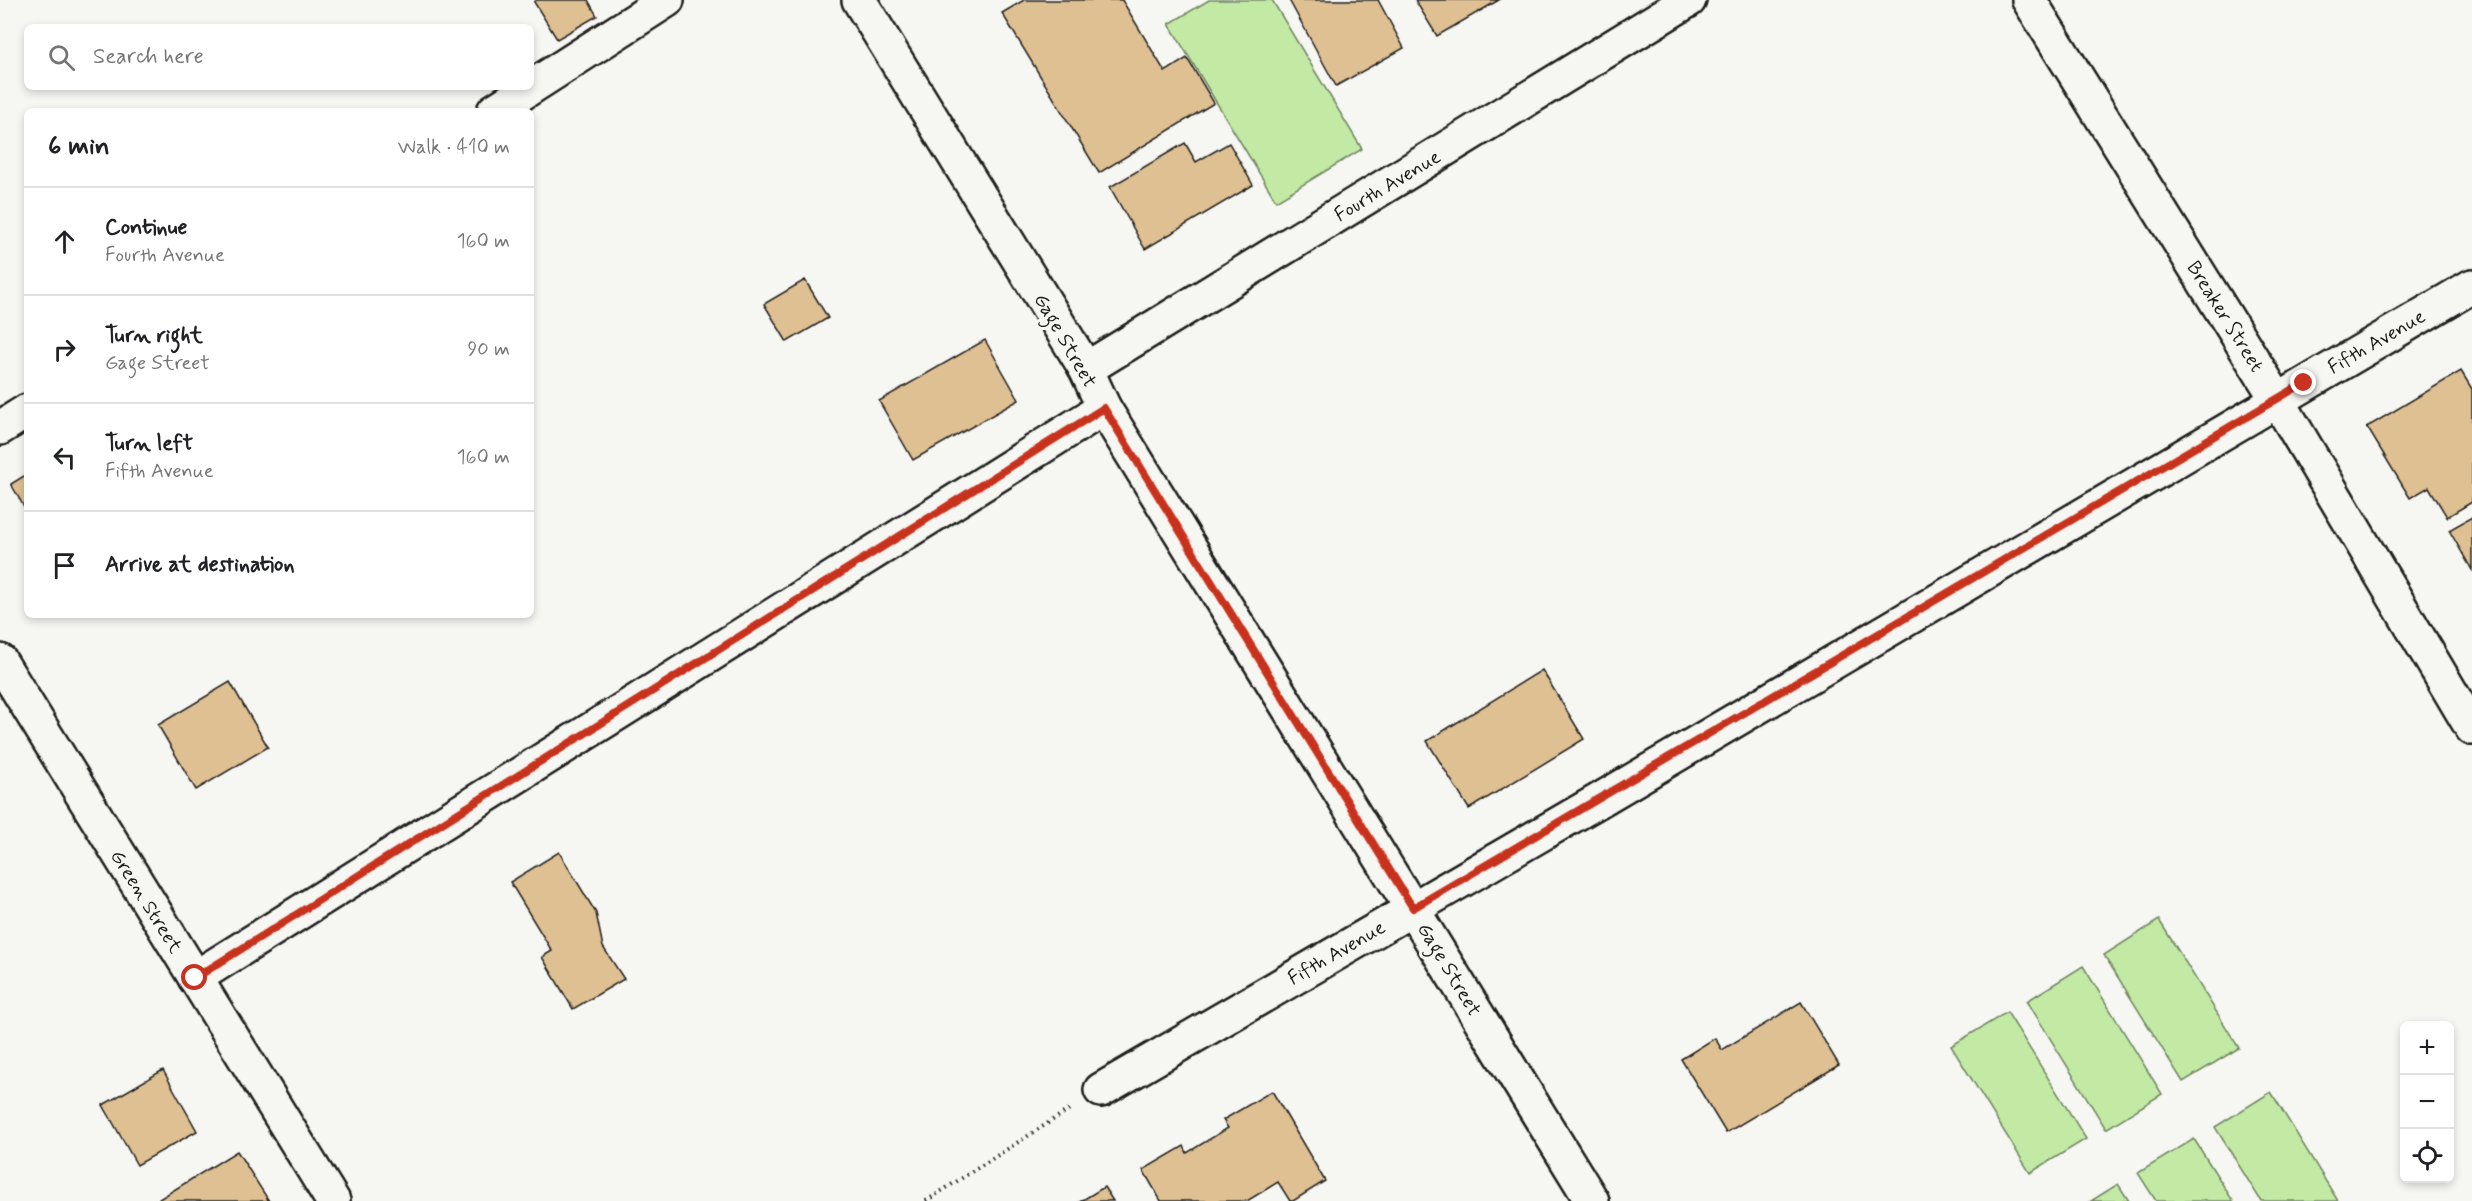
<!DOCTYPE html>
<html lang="en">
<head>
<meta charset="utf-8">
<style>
	:root { --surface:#fff; --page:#f2f2f2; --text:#202124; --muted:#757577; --line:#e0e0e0 }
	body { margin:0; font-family:Mynerve,sans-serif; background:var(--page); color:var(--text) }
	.controls { position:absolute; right:18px; bottom:18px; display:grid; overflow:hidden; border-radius:9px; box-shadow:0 3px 9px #0003 }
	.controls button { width:54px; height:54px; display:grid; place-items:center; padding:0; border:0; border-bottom:2px solid var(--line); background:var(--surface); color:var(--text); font:30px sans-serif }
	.stop { position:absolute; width:18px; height:18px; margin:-14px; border:4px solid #c8321e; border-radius:50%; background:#fff }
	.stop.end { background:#c8321e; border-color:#fff; box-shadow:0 2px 6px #0008 }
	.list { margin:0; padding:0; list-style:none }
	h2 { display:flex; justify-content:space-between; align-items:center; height:78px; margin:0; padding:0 24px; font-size:26px }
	h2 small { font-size:20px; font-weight:400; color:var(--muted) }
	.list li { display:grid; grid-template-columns:39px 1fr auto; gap:18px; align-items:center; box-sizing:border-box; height:108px; padding:0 24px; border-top:2px solid var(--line) }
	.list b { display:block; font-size:22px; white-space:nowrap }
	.list p { margin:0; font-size:20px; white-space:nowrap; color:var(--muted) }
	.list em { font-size:20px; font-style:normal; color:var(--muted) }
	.icon { flex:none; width:33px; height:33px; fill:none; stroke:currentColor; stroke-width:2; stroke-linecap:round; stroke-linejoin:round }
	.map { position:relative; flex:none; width:2472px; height:1201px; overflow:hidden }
	.search { position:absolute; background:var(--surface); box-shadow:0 3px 9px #0003; left:24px; top:24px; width:510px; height:66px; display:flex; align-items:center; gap:15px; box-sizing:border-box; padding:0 21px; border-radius:9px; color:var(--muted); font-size:22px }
	.panel { position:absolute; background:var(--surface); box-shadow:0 3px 9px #0003; left:24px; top:108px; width:510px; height:510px; border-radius:9px }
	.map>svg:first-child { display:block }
	.green { fill:#c2eaa5; stroke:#6f8360; stroke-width:1.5 }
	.building { fill:#dfc092; stroke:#1c1c1c; stroke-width:1.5 }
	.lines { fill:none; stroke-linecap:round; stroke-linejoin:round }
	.minor-casing { stroke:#1c1c1c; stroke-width:38 }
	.path { stroke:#1c1c1c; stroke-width:4; stroke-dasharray:1.5 4.5; stroke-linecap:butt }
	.minor { stroke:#f6f6f2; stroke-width:33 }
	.route { stroke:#c8321e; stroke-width:8 }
	.labels { text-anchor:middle; stroke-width:6; stroke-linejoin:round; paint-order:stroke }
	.street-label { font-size:20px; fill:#1c1c1c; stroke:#f6f6f2 }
</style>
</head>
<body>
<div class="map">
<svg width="2472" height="1201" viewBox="0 0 2472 1201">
	<rect width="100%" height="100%" fill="#f6f6f2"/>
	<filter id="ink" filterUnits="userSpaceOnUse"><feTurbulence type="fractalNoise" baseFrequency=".0167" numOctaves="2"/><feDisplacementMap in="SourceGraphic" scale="12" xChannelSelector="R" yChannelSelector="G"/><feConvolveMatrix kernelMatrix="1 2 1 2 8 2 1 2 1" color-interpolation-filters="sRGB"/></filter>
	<g filter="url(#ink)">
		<g class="green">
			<path d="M 1209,0 L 1272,0 L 1362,149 L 1276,201 L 1169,24 Z"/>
			<path d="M 2159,920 L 2239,1048 L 2183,1082 L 2104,955 Z"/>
			<path d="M 2083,966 L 2162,1094 L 2106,1129 L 2027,1001 Z"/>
			<path d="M 2007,1012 L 2086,1139 L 2030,1173 L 1951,1046 Z"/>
			<path d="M 2271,1092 L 2338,1201 L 2261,1201 L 2215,1127 Z"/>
			<path d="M 2194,1139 L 2233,1201 L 2156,1201 L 2138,1173 Z"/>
			<path d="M 2118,1184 L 2129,1201 L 2091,1201 Z"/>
		</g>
		<g class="building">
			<path d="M 537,0 L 588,0 L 597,16 L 557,39 L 534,2 Z"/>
			<path d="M 1024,0 L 1122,0 L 1165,72 L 1187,58 L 1214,103 L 1099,173 L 1002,13 Z"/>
			<path d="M 1289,0 L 1378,0 L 1404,48 L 1336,86 Z"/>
			<path d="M 1415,0 L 1499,0 L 1437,36 Z"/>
			<path d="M 1185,143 L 1196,162 L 1229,143 L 1253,185 L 1145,249 L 1110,187 Z"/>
			<path d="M 805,280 L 828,318 L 787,342 L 764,304 Z"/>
			<path d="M 985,340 L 1019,400 L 913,460 L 879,401 Z"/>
			<path d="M 2461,371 L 2472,389 L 2472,502 L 2447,517 L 2429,487 L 2410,498 L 2367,427 Z"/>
			<path d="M 27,474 L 27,512 L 11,484 Z"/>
			<path d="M 2472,517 L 2472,570 L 2449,530 Z"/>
			<path d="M 1542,670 L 1584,739 L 1469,809 L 1427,741 Z"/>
			<path d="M 230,682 L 268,747 L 196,790 L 158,725 Z"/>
			<path d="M 559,852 L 596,913 L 603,947 L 624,979 L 573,1009 L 542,957 L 552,951 L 510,882 Z"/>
			<path d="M 1801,1002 L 1839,1065 L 1726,1133 L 1681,1059 L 1715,1038 L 1722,1050 Z"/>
			<path d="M 163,1070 L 197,1131 L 137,1165 L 103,1105 Z"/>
			<path d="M 1272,1091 L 1325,1181 L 1293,1201 L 1290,1201 L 1278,1182 L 1247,1201 L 1161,1201 L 1143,1170 L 1184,1146 L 1187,1153 L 1228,1128 L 1223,1120 Z"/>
			<path d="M 237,1151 L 269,1201 L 156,1201 Z"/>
			<path d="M 1104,1187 L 1113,1201 L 1081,1201 Z"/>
		</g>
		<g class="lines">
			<defs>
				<g id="minor">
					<path d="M 859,0 L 1086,369 L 1104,408 L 1592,1201"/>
					<path d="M 2029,0 L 2277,399 L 2472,728"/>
					<path d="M 494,111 L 667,0"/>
					<path d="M 1086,369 L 1689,0"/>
					<path d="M 0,428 L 27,411"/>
					<path d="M 0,661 L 333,1201"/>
					<path d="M 195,978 L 1104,408"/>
					<path d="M 1101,1090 L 1598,801 L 2472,286"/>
				</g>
			</defs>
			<use href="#minor" class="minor-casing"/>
			<path class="path" d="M 926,1201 L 1070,1109"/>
			<use href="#minor" class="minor"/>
		</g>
	</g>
	<g class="lines" filter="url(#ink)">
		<path class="route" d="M 195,978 L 1104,408 L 1413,908 L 2304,383"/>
	</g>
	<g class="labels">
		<g class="street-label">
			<text transform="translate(1387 185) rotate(-31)" y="7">Fourth Avenue</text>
			<text transform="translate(2226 316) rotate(58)" y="7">Breaker Street</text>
			<text transform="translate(1066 340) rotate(60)" y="7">Gage Street</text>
			<text transform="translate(2376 341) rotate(-30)" y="7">Fifth Avenue</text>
			<text transform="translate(147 901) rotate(58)" y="7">Green Street</text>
			<text transform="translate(1336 952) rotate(-30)" y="7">Fifth Avenue</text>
			<text transform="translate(1450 969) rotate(59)" y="7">Gage Street</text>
		</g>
	</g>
</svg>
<div class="controls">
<button>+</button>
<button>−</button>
<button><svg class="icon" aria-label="locate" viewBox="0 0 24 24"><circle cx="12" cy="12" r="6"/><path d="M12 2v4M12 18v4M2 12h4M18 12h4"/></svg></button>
</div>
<div class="stop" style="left:195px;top:978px"></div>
<div class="stop end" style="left:2304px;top:383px"></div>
<div class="search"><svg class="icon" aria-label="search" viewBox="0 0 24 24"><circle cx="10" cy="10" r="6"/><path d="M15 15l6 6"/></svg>Search here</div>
<section class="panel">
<h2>6 min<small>Walk · 410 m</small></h2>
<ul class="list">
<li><svg class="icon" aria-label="ahead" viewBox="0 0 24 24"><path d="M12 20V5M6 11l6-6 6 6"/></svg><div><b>Continue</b><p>Fourth Avenue</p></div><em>160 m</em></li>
<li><svg class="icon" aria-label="right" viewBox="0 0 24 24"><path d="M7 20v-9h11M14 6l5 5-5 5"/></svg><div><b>Turn right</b><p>Gage Street</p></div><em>90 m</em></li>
<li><svg class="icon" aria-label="left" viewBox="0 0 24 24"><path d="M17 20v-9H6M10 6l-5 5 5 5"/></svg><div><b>Turn left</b><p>Fifth Avenue</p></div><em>160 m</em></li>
<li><svg class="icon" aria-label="arrive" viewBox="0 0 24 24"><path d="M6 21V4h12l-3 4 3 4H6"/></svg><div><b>Arrive at destination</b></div></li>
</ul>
</section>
</div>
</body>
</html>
